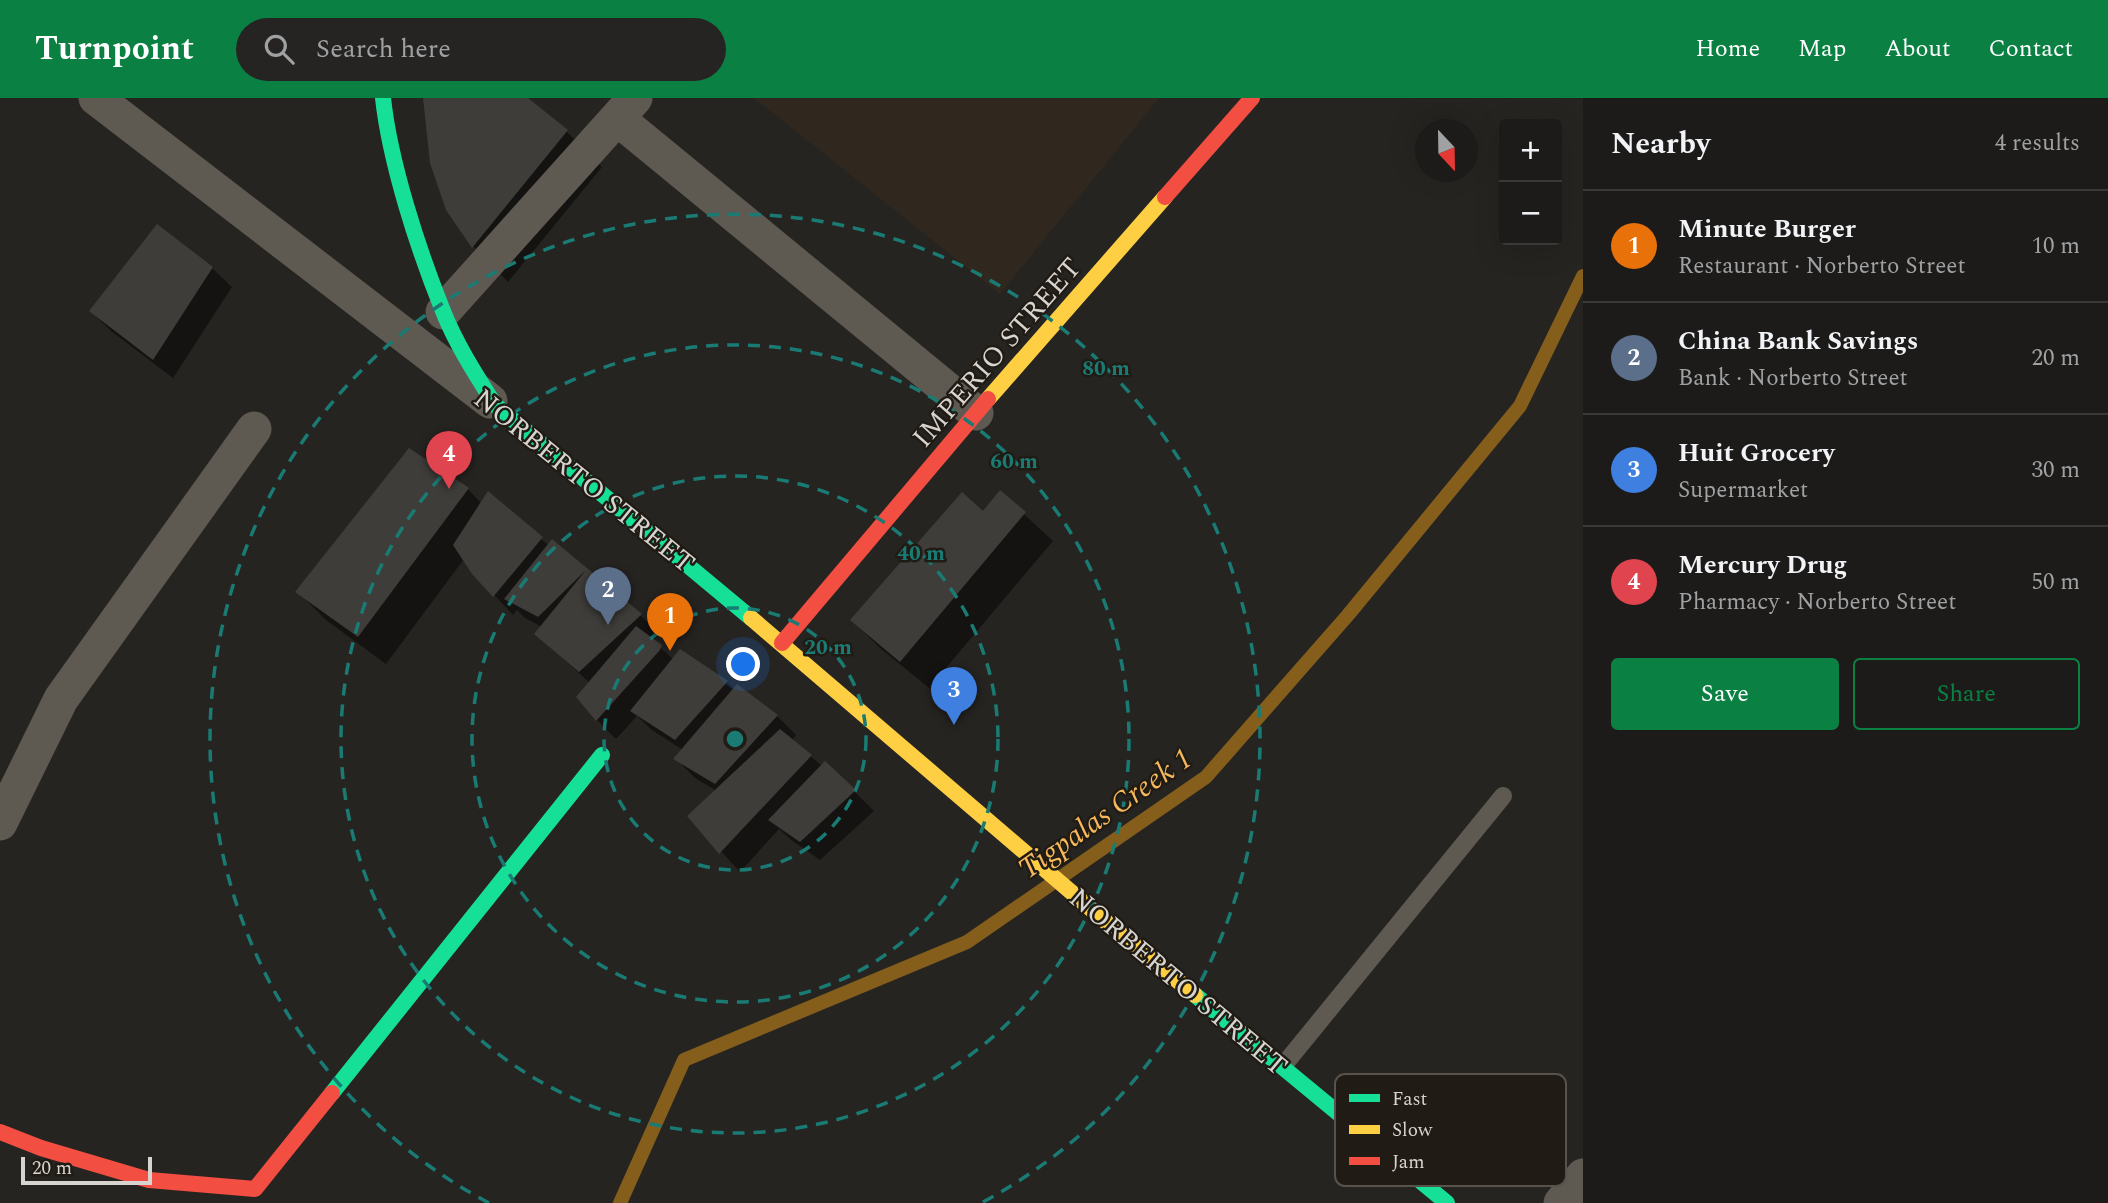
<!DOCTYPE html>
<html lang="en">
<head>
<meta charset="utf-8">
<style>
	:root { --surface:#1c1b19; --page:#252422; --text:#f1f3f6; --muted:#a0a1a2; --line:#3a3938; --accent:#0b8043 }
	body { margin:0; font-family:Spectral,serif; background:var(--page); color:var(--text) }
	.controls { position:absolute; right:21px; top:21px; display:grid; overflow:hidden; border-radius:7px; box-shadow:0 7px 28px #0002 }
	.controls button { width:63px; height:63px; display:grid; place-items:center; padding:0; border:0; border-bottom:2px solid var(--line); background:var(--surface); color:var(--text); font:35px sans-serif }
	.compass { position:absolute; left:1415px; top:21px; width:63px; height:63px; border-radius:50%; background:var(--surface); box-shadow:0 7px 28px #0002; rotate:158deg }
	.scale { position:absolute; left:21px; bottom:18px; width:131px; box-sizing:border-box; padding-left:7px; border:4px solid #d7d4cf; border-top:0; font-size:19px; line-height:24px; white-space:nowrap; color:#d7d4cf; -webkit-text-stroke:5px #201b14; paint-order:stroke }
	.you { position:absolute; left:744px; top:567px; width:24px; height:24px; margin:-18px; border:5px solid #fff; border-radius:50%; background:#1a73e8; box-shadow:0 0 0 10px #1a73e833 }
	.badge { display:grid; place-items:center; width:46px; height:46px; border-radius:50%; background:var(--accent); color:#fff; font-size:23px; font-weight:700 }
	.pin { position:absolute; translate:-50% -58px; filter:drop-shadow(0 2px 4px #0008) }
	.pin::after { content:''; position:absolute; top:37px; width:24px; height:21px; background:inherit; clip-path:polygon(0 0,100% 0,50% 100%) }
	.list { margin:0; padding:0; list-style:none }
	h2 { display:flex; justify-content:space-between; align-items:center; height:91px; margin:0; padding:0 28px; font-size:30px }
	h2 small { font-size:23px; font-weight:400; color:var(--muted) }
	.list li { display:grid; grid-template-columns:46px 1fr auto; gap:21px; align-items:center; box-sizing:border-box; height:112px; padding:0 28px; border-top:2px solid var(--line) }
	.list b { display:block; font-size:26px; white-space:nowrap }
	.list p { margin:0; font-size:23px; white-space:nowrap; color:var(--muted) }
	.list em { font-size:23px; font-style:normal; color:var(--muted) }
	.actions { display:flex; gap:14px; padding:21px 28px }
	.actions a { flex:1; padding:16px 0; border:2px solid var(--accent); border-radius:7px; text-align:center; font-size:24px; color:var(--accent) }
	.actions .main { background:var(--accent); color:#fff }
	.icon { flex:none; width:38px; height:38px; fill:none; stroke:currentColor; stroke-width:2; stroke-linecap:round; stroke-linejoin:round }
	.map { position:relative; flex:none; width:1583px; height:1105px; overflow:hidden }
	header { display:flex; align-items:center; gap:42px; box-sizing:border-box; height:98px; padding:0 35px; background:var(--accent); color:#fff }
	header strong { font-size:33px }
	nav { display:flex; gap:38px; margin-inline-start:auto; font-size:24px }
	.search { width:490px; height:63px; background:var(--page); display:flex; align-items:center; gap:18px; box-sizing:border-box; padding:0 24px; border-radius:38px; color:var(--muted); font-size:26px }
	main { display:flex }
	aside { flex:1; background:var(--surface) }
	.map>svg:first-child { display:block }
	.built { fill:#30281e }
	.shadow { fill:#0007 }
	.lines { fill:none; stroke-linecap:round; stroke-linejoin:round }
	.stream { stroke:#855e1c; stroke-width:14 }
	.building { fill:#3f3d3a }
	.lane { stroke:#5e5951; stroke-width:18 }
	.street { stroke:#5e5951; stroke-width:35 }
	.fast { stroke:#16e098; stroke-width:16 }
	.slow { stroke:#ffcf43; stroke-width:16 }
	.jam { stroke:#f24e42; stroke-width:16 }
	.ring { fill:none; stroke:#197b73; stroke-width:3.5; stroke-dasharray:12 9 }
	.labels { text-anchor:middle; stroke-width:5; stroke-linejoin:round; paint-order:stroke }
	.street-label { font-size:28px; fill:#d7d4cf; stroke:#201b14 }
	.water-label { font-size:30px; font-style:italic; fill:#f5b95b; stroke:#201b14 }
	.key { fill:#201b14; stroke:#57524c; stroke-width:2 }
	.key-label { font-size:19px; fill:#d7d4cf }
	.centre { fill:#197b73; stroke:#201b14; stroke-width:3.5 }
	.ring-label { font-size:21px; text-anchor:middle; font-weight:bold; fill:#197b73; stroke:#201b14; stroke-width:5; stroke-linejoin:round; paint-order:stroke }
</style>
</head>
<body>
<header>
<strong>Turnpoint</strong>
<div class="search"><svg class="icon" aria-label="search" viewBox="0 0 24 24"><circle cx="10" cy="10" r="6"/><path d="M15 15l6 6"/></svg>Search here</div>
<nav><a>Home</a><a>Map</a><a>About</a><a>Contact</a></nav>
</header>
<main>
<div class="map">
<svg width="1583" height="1105" viewBox="0 0 1583 1105">
	<rect width="100%" height="100%" fill="#262421"/>
	<path class="built" d="M 754,0 L 1159,0 L 1000,196 Z"/>
	<g class="shadow">
		<path d="M 424,0 L 525,0 L 567,34 L 602,69 L 508,184 L 474,149 L 448,111 Z"/>
		<path d="M 212,170 L 232,189 L 173,280 L 111,233 L 91,213 Z"/>
		<path d="M 468,391 L 482,406 L 541,441 L 549,448 L 552,444 L 641,518 L 660,537 L 653,543 L 673,561 L 727,584 L 734,592 L 777,618 L 796,637 L 791,643 L 854,693 L 874,713 L 820,762 L 790,741 L 779,731 L 740,774 L 690,719 L 717,693 L 695,680 L 676,661 L 683,652 L 652,632 L 637,618 L 616,641 L 597,622 L 590,585 L 536,536 L 542,529 L 525,520 L 517,512 L 513,517 L 473,474 L 464,461 L 386,566 L 326,522 L 298,494 Z"/>
		<path d="M 1000,394 L 1053,443 L 929,590 L 880,550 L 852,522 L 984,416 Z"/>
	</g>
	<g class="lines">
		<path class="stream" d="M 620,1105 L 684,962 L 967,844 L 1206,679 L 1348,517 L 1520,308 L 1583,178"/>
	</g>
	<g class="building">
		<path d="M 423,0 L 528,0 L 568,32 L 472,150 L 446,112 L 430,65 Z"/>
		<path d="M 157,126 L 213,169 L 153,262 L 89,213 Z"/>
		<path d="M 409,350 L 469,390 L 358,539 L 295,494 Z"/>
		<path d="M 1000,392 L 1026,414 L 900,564 L 850,522 L 962,394 L 983,413 Z"/>
		<path d="M 488,393 L 543,439 L 493,499 L 472,476 L 453,447 Z"/>
		<path d="M 552,441 L 642,516 L 579,574 L 534,536 L 586,472 L 538,519 L 504,501 Z"/>
		<path d="M 636,528 L 662,547 L 660,552 L 596,623 L 576,599 Z"/>
		<path d="M 680,551 L 728,583 L 675,642 L 630,613 Z"/>
		<path d="M 737,586 L 778,617 L 715,686 L 673,661 Z"/>
		<path d="M 780,631 L 812,657 L 719,756 L 687,718 Z"/>
		<path d="M 825,663 L 856,692 L 800,744 L 768,722 Z"/>
	</g>
	<g class="lines">
		<path class="lane" d="M 1283,968 L 1503,698"/>
		<g class="street">
			<path d="M 96,0 L 490,303"/>
			<path d="M 618,21 L 976,315"/>
			<path d="M 443,214 L 635,0"/>
			<path d="M 0,725 L 61,601 L 254,331"/>
			<path d="M 1561,1105 L 1583,1078"/>
		</g>
		<g class="fast">
			<path d="M 383,0 C 390,65 418,151 443,213 C 456,246 476,277 495,307 L 751,520"/>
			<path d="M 1195,897 L 1447,1105"/>
			<path d="M 332,995 L 602,657"/>
		</g>
		<g class="slow">
			<path d="M 988,301 L 1165,99"/>
			<path d="M 751,520 L 1105,823 L 1195,897"/>
		</g>
		<g class="jam">
			<path d="M 1165,99 L 1252,0"/>
			<path d="M 782,545 L 988,301"/>
			<path d="M 0,1034 L 41,1050 L 149,1082 L 255,1091 L 332,995"/>
		</g>
	</g>
	<g class="ring">
		<circle cx="735" cy="641" r="131"/>
		<circle cx="735" cy="641" r="263"/>
		<circle cx="735" cy="641" r="394"/>
		<path d="M489 1105A525 525 0 1 1 981 1105"/>
	</g>
	<g class="labels">
		<g class="street-label">
			<text transform="translate(996 254) rotate(-49)" y="10">IMPERIO STREET</text>
			<text transform="translate(585 382) rotate(39)" y="10">NORBERTO STREET</text>
			<text transform="translate(1179 883) rotate(40)" y="10">NORBERTO STREET</text>
		</g>
		<g class="water-label">
			<text transform="translate(1105 715) rotate(-35)" y="10">Tigpalas Creek 1</text>
		</g>
	</g>
	<rect x="1335" y="976" width="231" height="112" rx="10" class="key"/>
	<rect x="1349" y="996" width="31" height="8" fill="#16e098"/>
	<rect x="1349" y="1027" width="31" height="9" fill="#ffcf43"/>
	<rect x="1349" y="1059" width="31" height="8" fill="#f24e42"/>
	<g class="key-label">
		<text x="1392" y="1007">Fast</text>
		<text x="1392" y="1038">Slow</text>
		<text x="1392" y="1070">Jam</text>
	</g>
	<circle cx="735" cy="641" r="10" class="centre"/>
	<g class="ring-label">
		<text x="1106" y="277">80 m</text>
		<text x="1014" y="370">60 m</text>
		<text x="921" y="462">40 m</text>
		<text x="828" y="556">20 m</text>
	</g>
</svg>
<div class="controls">
<button>+</button>
<button>−</button>
</div>
<svg class="compass" viewBox="-18 -18 36 36"><path d="M0-13l5 13h-10z" fill="#e53935"/><path d="M0 13l5-13h-10z" fill="#a0a1a2"/></svg>
<div class="scale">20 m</div>
<div class="you"></div>
<div class="pin badge" style="left:670px;top:553px;background:#e8710a">1</div>
<div class="pin badge" style="left:608px;top:527px;background:#5c6f8a">2</div>
<div class="pin badge" style="left:954px;top:627px;background:#3f7fe0">3</div>
<div class="pin badge" style="left:449px;top:391px;background:#e0444e">4</div>
</div>
<aside>
<h2>Nearby<small>4 results</small></h2>
<ul class="list">
<li><span class="badge" style="background:#e8710a">1</span><div><b>Minute Burger</b><p>Restaurant · Norberto Street</p></div><em>10 m</em></li>
<li><span class="badge" style="background:#5c6f8a">2</span><div><b>China Bank Savings</b><p>Bank · Norberto Street</p></div><em>20 m</em></li>
<li><span class="badge" style="background:#3f7fe0">3</span><div><b>Huit Grocery</b><p>Supermarket</p></div><em>30 m</em></li>
<li><span class="badge" style="background:#e0444e">4</span><div><b>Mercury Drug</b><p>Pharmacy · Norberto Street</p></div><em>50 m</em></li>
</ul>
<div class="actions"><a class="main">Save</a><a>Share</a></div>
</aside>
</main>
</body>
</html>
